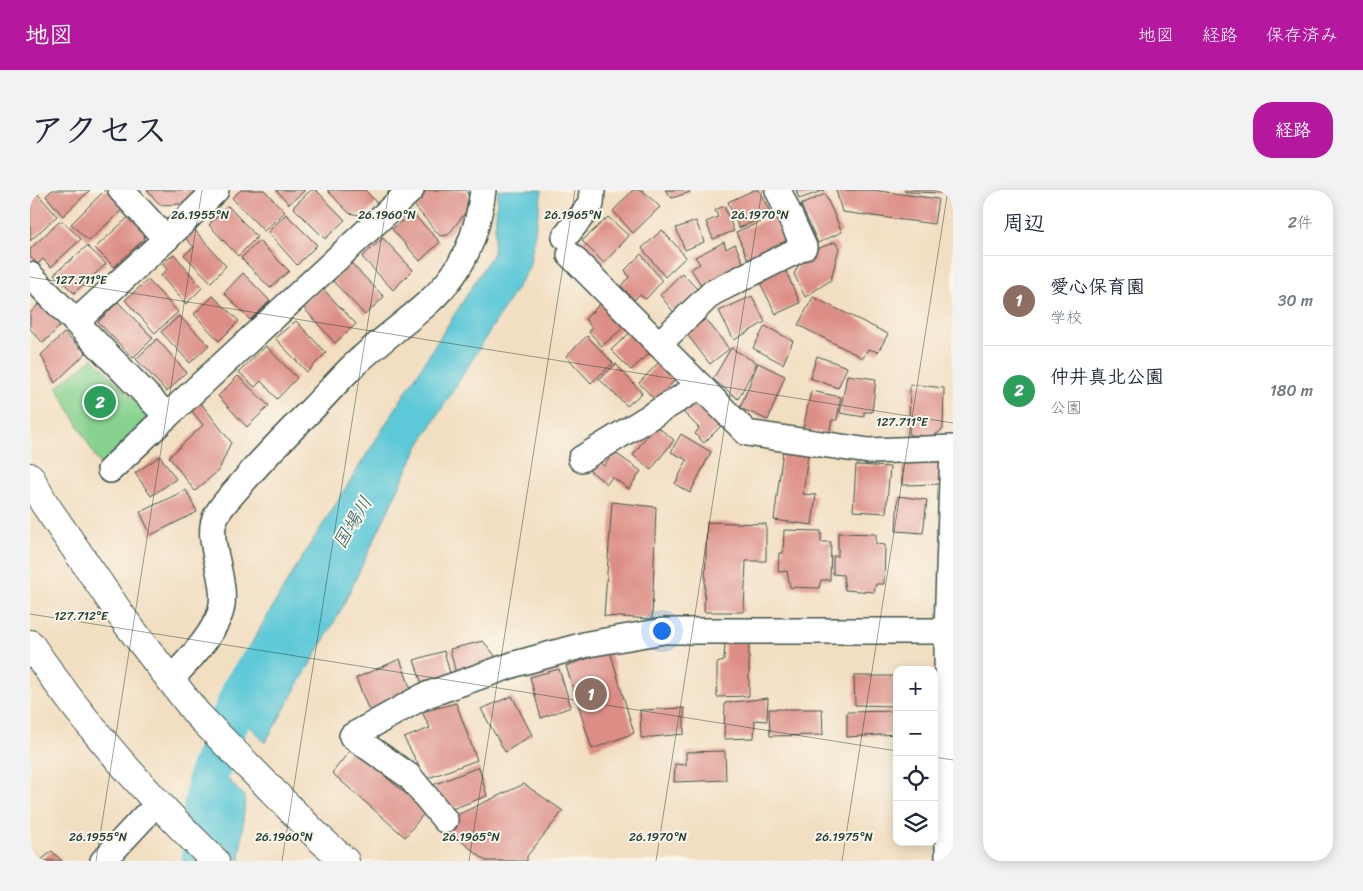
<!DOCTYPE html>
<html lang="ja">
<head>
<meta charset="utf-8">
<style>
	:root { --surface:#fff; --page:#f2f2f3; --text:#1f2937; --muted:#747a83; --line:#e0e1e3; --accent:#b5179e }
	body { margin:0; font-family:Sriracha,"Klee One",sans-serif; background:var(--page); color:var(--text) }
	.controls { position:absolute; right:15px; bottom:15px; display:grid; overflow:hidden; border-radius:10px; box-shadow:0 2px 12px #0003 }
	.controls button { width:45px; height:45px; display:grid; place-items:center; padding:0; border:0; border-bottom:1px solid var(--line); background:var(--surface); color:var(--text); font:25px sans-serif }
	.you { position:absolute; left:631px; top:440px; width:18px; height:18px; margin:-12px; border:4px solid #fff; border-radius:50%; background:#1a73e8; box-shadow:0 0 0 8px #1a73e833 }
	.badge { display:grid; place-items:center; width:32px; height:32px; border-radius:50%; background:var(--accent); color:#fff; font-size:16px; font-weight:700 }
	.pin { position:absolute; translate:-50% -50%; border:2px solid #fff; box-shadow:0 1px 5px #0006 }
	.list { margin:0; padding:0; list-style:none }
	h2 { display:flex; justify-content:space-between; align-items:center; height:65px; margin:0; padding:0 20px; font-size:21px }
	h2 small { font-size:16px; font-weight:400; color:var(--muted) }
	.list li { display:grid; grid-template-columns:32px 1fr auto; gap:15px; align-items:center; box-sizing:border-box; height:90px; padding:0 20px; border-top:1px solid var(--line) }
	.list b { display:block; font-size:19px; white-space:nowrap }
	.list p { margin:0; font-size:16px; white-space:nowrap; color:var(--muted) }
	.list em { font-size:16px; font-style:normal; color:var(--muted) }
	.icon { flex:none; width:28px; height:28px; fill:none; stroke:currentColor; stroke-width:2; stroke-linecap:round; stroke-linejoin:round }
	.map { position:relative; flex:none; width:923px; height:671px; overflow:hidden; border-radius:20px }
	header { display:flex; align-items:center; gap:30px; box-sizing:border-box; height:70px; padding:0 25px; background:var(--accent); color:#fff }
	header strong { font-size:24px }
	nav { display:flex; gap:28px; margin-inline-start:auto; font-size:18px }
	.intro { display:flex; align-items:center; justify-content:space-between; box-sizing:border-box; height:120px; padding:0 30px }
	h1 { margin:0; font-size:35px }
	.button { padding:12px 22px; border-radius:20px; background:var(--accent); color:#fff; font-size:18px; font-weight:700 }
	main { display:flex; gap:30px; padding:0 30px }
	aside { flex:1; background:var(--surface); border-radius:20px; box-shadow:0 2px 12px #0003 }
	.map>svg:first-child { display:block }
	.green { fill:#87d28f; stroke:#538862 }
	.water { fill:#5dc8d7; stroke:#3e8286 }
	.pier { fill:#f2dec1 }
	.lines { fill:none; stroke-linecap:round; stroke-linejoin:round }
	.river { stroke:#5dc8d7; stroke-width:40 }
	.building { fill:#dc8d85 }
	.minor-casing { stroke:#3f5549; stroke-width:28 }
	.highway-casing { stroke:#3f5549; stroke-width:30 }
	.minor { stroke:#fff; stroke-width:25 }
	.highway { stroke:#fff; stroke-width:28 }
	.ticks { fill:none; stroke:#1f3d34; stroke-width:1; stroke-opacity:0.45 }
	.labels { text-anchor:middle; stroke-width:4; stroke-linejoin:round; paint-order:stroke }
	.water-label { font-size:19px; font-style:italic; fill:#2e605d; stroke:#fbf7ec }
	.ticks-label { font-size:12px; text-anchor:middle; fill:#1f3d34; stroke:#fbf7ec; stroke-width:4; stroke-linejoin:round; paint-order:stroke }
</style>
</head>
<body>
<header>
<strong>地図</strong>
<nav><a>地図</a><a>経路</a><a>保存済み</a></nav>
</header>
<div class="intro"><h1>アクセス</h1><a class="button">経路</a></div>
<main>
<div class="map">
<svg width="923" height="671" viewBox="0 0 923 671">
	<rect width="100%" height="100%" fill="#fbf7ec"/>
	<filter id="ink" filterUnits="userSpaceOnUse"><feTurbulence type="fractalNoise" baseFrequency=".02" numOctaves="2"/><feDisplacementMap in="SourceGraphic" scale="10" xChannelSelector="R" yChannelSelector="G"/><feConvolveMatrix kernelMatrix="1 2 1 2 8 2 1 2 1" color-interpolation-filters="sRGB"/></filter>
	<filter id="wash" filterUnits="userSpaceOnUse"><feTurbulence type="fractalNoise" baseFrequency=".0096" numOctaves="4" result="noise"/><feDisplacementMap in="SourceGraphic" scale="20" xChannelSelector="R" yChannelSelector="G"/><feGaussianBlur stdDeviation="1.12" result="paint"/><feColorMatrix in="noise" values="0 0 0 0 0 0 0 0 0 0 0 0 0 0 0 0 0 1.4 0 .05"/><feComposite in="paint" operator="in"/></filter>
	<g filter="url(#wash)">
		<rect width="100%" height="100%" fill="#f2dec1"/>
		<path class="green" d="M 63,168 L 120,227 L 70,275 L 27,197 Z"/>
		<g class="water">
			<path d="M 468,0 L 512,0 L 499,78 L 388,257 L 310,422 L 235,553 L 192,504 L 263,382 L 463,63 Z"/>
			<path d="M 173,560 L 215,608 L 210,671 L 157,619 Z"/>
		</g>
		<path class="pier" d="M 155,617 L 197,662 L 207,671 L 205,671 L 155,621 Z"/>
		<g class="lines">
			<path class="river" d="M 172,671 L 173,617 L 179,582 L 213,498 L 231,472"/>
		</g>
		<g id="blocks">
			<g class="building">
				<path d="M 22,0 L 60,0 L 33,26 L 16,6 Z"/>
				<path d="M 75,0 L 78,0 L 94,18 L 59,51 L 41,34 Z"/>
				<path d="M 117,0 L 165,0 L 166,1 L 152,14 L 130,15 Z"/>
				<path d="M 211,0 L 234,0 L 255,22 L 234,41 L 202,8 Z"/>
				<path d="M 246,0 L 275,0 L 259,14 Z"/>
				<path d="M 281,0 L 286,0 L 315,30 L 295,49 L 263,17 Z"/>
				<path d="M 297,0 L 335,0 L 347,13 L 334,26 L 319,23 Z"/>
				<path d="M 397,0 L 436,0 L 442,14 L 418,45 L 410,46 L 383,14 Z"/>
				<path d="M 603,0 L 612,0 L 630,17 L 603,43 L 583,21 Z"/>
				<path d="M 635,0 L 659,0 L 660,2 L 642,8 Z"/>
				<path d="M 724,0 L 729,0 L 741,24 L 709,38 L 698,12 Z"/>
				<path d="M 766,0 L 795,0 L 769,9 Z"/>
				<path d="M 806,0 L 842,0 L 908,9 L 904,34 L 812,22 Z"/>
				<path d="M 875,0 L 918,0 L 918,3 L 875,2 Z"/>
				<path d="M 5,1 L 27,26 L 0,51 L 0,5 Z"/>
				<path d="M 795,4 L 812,42 L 788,53 L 771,15 Z"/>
				<path d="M 198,16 L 227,47 L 208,66 L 179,35 Z"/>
				<path d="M 694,16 L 704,41 L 683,49 L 676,32 L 688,27 L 685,20 Z"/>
				<path d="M 103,23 L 116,35 L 114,49 L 84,77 L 65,58 Z"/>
				<path d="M 382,23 L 410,52 L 390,71 L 362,39 Z"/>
				<path d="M 256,24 L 287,55 L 267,75 L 238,42 Z"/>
				<path d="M 746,26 L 757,51 L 718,70 L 706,42 Z"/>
				<path d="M 578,27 L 599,46 L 574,73 L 552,51 Z"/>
				<path d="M 31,30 L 51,49 L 21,77 L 13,69 L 8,74 L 0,67 L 0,59 Z"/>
				<path d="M 666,31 L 674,52 L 655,60 L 646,38 Z"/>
				<path d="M 162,37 L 196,76 L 181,92 L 154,65 L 164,57 L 152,45 Z"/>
				<path d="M 632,40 L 656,67 L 635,87 L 612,58 Z"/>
				<path d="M 353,48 L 383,80 L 363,100 L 332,67 Z"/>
				<path d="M 229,51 L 259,81 L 240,98 L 211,68 Z"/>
				<path d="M 694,52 L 696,59 L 705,54 L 716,79 L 673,98 L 661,79 L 670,74 L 665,67 Z"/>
				<path d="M 805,52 L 809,58 L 801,90 L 775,107 L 764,84 L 774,64 Z"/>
				<path d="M 57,56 L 76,74 L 44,103 L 24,84 Z"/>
				<path d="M 144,64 L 172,98 L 156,114 L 131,86 L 137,79 L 132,74 Z"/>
				<path d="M 611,64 L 632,91 L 616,109 L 609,105 L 604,110 L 591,96 L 599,87 L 595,80 Z"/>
				<path d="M 321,73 L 354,107 L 335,125 L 303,91 Z"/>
				<path d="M 754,77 L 770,113 L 746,124 L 728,89 Z"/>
				<path d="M 213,83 L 240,111 L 220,130 L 194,103 Z"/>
				<path d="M 652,83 L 669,101 L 645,124 L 630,105 Z"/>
				<path d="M 118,90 L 148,122 L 125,143 L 95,110 Z"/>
				<path d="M 292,98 L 326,134 L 305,153 L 271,115 Z"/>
				<path d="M 183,106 L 209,131 L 189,151 L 164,124 Z"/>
				<path d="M 722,106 L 735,132 L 704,150 L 689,121 Z"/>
				<path d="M 783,107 L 858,144 L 848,162 L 838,159 L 833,168 L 768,135 Z"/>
				<path d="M 576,108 L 600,132 L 572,156 L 559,142 L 562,138 L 555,129 Z"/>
				<path d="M 88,112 L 123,148 L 103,168 L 68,132 Z"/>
				<path d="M 10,113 L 31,135 L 13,153 L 0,139 L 0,123 Z"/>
				<path d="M 149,126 L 179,155 L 160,173 L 131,142 Z"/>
				<path d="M 676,129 L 699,159 L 680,174 L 656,143 Z"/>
				<path d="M 266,131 L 296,163 L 277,182 L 245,148 Z"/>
				<path d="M 735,136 L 763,151 L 753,174 L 723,158 Z"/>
				<path d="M 604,139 L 623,160 L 601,180 L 581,160 Z"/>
				<path d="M 34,143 L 56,163 L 25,193 L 11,165 Z"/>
				<path d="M 557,146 L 583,173 L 561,193 L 536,166 Z"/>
				<path d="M 127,149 L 156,182 L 137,202 L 106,169 Z"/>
				<path d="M 236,156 L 267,188 L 247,209 L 231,191 L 225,197 L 209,182 Z"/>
				<path d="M 701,158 L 727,173 L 708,209 L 683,189 Z"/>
				<path d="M 787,166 L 817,177 L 808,198 L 780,188 Z"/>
				<path d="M 631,170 L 648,187 L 625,210 L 609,193 Z"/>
				<path d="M 728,173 L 755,186 L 738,230 L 710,218 Z"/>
				<path d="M 586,174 L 612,203 L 597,216 L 569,189 Z"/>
				<path d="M 817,185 L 846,189 L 842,222 L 834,222 L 834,227 L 810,223 Z"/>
				<path d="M 208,186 L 239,216 L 217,237 L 188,206 Z"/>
				<path d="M 880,194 L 914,198 L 913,239 L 904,246 L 879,245 Z"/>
				<path d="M 781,201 L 811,207 L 807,230 L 802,230 L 799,244 L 773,239 Z"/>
				<path d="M 670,203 L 697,230 L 674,253 L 665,244 L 669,238 L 651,220 Z"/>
				<path d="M 170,212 L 201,252 L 189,280 L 165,301 L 139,267 L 173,235 L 161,220 Z"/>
				<path d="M 625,235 L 644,250 L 621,280 L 603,265 Z"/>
				<path d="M 651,244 L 681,262 L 660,303 L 645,294 L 657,270 L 641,262 Z"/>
				<path d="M 753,260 L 778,264 L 773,304 L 786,305 L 782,335 L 744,330 Z"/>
				<path d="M 584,262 L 611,281 L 599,299 L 582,287 L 577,294 L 559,280 L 566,270 L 574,276 Z"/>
				<path d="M 916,265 L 916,294 L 872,295 L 872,266 Z"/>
				<path d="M 130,266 L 146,289 L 121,306 L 105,283 Z"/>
				<path d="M 826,275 L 860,277 L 856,323 L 823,321 Z"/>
				<path d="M 156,300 L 167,322 L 121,345 L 110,322 Z"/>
				<path d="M 868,306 L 897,310 L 893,343 L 866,341 Z"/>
				<path d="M 582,312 L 626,317 L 622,429 L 574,426 Z"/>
				<path d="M 677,332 L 736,334 L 736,371 L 716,371 L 714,422 L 674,422 Z"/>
				<path d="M 754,340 L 791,341 L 791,352 L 801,352 L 800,390 L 791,390 L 789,398 L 760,397 L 757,381 L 748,382 L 749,363 L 753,363 Z"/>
				<path d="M 808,343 L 846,344 L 846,354 L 855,355 L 854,394 L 846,394 L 844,402 L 815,400 L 813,385 L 803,384 L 803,366 L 808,366 Z"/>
				<path d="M 453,451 L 472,474 L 427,488 L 420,459 Z"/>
				<path d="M 719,451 L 719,506 L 687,507 L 687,473 L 694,471 L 695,452 Z"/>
				<path d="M 414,461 L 422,491 L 394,500 L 384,470 Z"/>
				<path d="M 580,461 L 604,543 L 562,559 L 536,476 Z"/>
				<path d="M 370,469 L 382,503 L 339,521 L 326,488 Z"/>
				<path d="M 529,479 L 541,517 L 511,528 L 500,487 Z"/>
				<path d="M 824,486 L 867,486 L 867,516 L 825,515 Z"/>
				<path d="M 482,506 L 502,545 L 475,562 L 451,519 Z"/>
				<path d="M 738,508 L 737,531 L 725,530 L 724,548 L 694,549 L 695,513 Z"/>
				<path d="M 426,513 L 447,570 L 396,589 L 374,548 L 400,538 L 392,522 Z"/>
				<path d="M 654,518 L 654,544 L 611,548 L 610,520 Z"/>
				<path d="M 739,519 L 792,519 L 793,545 L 740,546 Z"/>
				<path d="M 867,521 L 867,544 L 817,547 L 817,522 Z"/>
				<path d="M 322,558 L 396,621 L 375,647 L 302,583 Z"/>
				<path d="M 695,561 L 696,590 L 644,592 L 645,574 L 656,575 L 656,562 Z"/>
				<path d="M 449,577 L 457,606 L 414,622 L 403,595 Z"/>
				<path d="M 494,594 L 533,621 L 497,666 L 497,671 L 456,671 L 417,640 L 429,624 Z"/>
				<path d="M 22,661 L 32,671 L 10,671 Z"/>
			</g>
		</g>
	</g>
	<g filter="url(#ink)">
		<use href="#blocks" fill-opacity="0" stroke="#3f5549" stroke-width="1"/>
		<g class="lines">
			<defs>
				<g id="minor">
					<path d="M 91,0 L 136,49 L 186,0"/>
					<path d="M 535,47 L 561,14 L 562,0"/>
					<path d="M 540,65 L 717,243 L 839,261 L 923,258"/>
					<path d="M 0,85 L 137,226 L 381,0"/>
					<path d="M 46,132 L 136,49"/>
					<path d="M 629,154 L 682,103 L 774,57 L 748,0"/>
					<path d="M 551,269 L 670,196"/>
					<path d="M 80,280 L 137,226"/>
					<path d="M 141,489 C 158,471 179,450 189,426 C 202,396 173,350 186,326 C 191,315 204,303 212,293 C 233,268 256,245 279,222 C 295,206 310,188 326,173 C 392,113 441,99 453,0"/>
					<path d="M 415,630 L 379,586 L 322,546 L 394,506 L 485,474 L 558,454 L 634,441 L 923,441"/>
					<path d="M 73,671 L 114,627"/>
					<path d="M 918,671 L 917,441 L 923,260"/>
				</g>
				<g id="highway">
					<path d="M 0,287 L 14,313 L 95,431 L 167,524 L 288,647 L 315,671"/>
					<path d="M 0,454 C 53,533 117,605 185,671"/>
				</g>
			</defs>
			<use href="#minor" class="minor-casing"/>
			<use href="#highway" class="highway-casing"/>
			<use href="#minor" class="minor"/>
			<use href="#highway" class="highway"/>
		</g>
	</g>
	<path class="ticks" d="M 0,87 L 923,233M 0,424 L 867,561M 904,567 L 923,570M 66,671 L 172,0M 252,671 L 359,0M 439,671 L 545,0M 626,671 L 732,0M 812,671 L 918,0"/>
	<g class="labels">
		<g class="water-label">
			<text transform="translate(322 332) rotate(-59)" y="7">国場川</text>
		</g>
	</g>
	<g class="ticks-label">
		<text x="170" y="29">26.1955°N</text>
		<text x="357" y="29">26.1960°N</text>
		<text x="543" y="29">26.1965°N</text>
		<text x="730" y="29">26.1970°N</text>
		<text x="51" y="94">127.711°E</text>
		<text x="872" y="236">127.711°E</text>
		<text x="51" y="430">127.712°E</text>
		<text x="68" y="651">26.1955°N</text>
		<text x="254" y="651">26.1960°N</text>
		<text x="441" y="651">26.1965°N</text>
		<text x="628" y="651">26.1970°N</text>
		<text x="814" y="651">26.1975°N</text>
	</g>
</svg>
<div class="controls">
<button>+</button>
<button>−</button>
<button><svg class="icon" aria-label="locate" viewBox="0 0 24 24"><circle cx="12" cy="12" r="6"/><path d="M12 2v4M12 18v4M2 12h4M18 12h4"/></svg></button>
<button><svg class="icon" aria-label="layers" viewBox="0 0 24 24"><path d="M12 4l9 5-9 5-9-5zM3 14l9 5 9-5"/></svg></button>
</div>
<div class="you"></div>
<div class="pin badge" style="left:561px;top:504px;background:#8d6e63">1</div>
<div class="pin badge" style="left:70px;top:212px;background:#2e9e5b">2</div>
</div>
<aside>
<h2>周辺<small>2件</small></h2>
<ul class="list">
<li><span class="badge" style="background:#8d6e63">1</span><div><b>愛心保育園</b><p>学校</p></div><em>30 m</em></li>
<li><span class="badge" style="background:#2e9e5b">2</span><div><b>仲井真北公園</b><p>公園</p></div><em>180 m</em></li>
</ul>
</aside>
</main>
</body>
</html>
